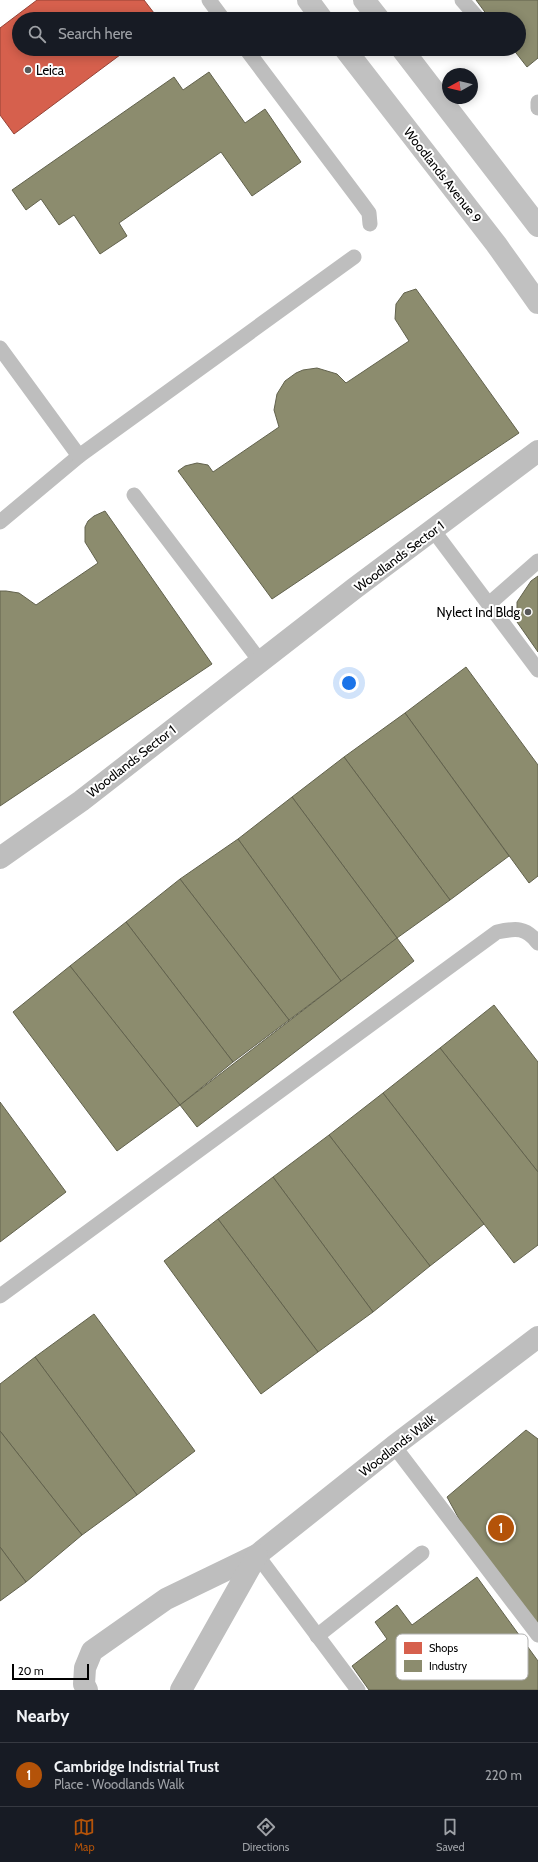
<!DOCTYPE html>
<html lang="en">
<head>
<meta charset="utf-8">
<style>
	:root { --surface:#171b24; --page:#20242c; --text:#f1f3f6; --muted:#9ea1a6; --line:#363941; --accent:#b45309 }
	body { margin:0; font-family:Cabin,sans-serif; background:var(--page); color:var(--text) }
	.compass { position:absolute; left:442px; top:68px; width:36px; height:36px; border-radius:50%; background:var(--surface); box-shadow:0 2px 10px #0003; rotate:262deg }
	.scale { position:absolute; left:12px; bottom:10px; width:77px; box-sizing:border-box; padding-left:4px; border:2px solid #000; border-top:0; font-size:11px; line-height:14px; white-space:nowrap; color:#000; -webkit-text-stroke:3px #fff; paint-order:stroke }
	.you { position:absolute; left:349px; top:683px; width:14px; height:14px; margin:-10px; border:3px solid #fff; border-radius:50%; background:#1a73e8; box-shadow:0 0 0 6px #1a73e833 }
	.badge { display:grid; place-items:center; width:26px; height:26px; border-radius:50%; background:var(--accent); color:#fff; font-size:13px; font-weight:700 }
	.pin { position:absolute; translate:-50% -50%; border:2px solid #fff; box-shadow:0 1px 4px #0006 }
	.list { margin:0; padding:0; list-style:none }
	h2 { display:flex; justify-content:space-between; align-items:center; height:52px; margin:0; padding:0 16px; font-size:17px }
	h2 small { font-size:13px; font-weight:400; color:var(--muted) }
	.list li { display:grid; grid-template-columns:26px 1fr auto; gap:12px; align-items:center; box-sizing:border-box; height:64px; padding:0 16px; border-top:1px solid var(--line) }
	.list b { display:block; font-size:15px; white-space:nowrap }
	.list p { margin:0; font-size:13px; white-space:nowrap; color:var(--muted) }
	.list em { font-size:13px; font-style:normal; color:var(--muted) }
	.icon { flex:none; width:22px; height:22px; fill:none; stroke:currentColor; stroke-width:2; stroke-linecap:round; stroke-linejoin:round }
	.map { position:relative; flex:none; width:538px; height:1690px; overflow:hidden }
	.search { position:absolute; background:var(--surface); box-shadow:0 2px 10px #0003; left:12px; right:12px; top:12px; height:44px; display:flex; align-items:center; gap:10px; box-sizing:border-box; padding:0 14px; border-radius:22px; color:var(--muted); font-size:15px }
	.sheet { height:116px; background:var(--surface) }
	nav { display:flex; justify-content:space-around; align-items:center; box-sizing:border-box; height:56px; border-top:1px solid var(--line); background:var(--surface); font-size:11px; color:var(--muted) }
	nav a { display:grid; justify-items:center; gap:2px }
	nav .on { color:var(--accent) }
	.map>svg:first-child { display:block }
	.shops { fill:#d6604d; stroke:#964336 }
	.industry { fill:#8c8c6e; stroke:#62624d }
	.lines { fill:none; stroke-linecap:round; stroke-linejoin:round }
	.service { stroke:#bebebe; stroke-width:15 }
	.minor { stroke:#bebebe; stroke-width:22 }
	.secondary { stroke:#c1c1c1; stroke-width:22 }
	.service-bridge { stroke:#bebebe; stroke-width:15 }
	.poi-dot { fill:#595959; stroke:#fff; stroke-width:1.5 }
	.labels { text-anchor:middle; stroke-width:4; stroke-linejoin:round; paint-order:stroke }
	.poi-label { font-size:13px; fill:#000; stroke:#fff; text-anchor:start }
	.street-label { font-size:13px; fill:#000; stroke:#fff }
	.key { fill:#fff; stroke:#b2b2b2; stroke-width:1 }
	.key-label { font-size:11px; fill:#000 }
</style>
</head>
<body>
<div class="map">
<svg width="538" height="1690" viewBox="0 0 538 1690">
	<rect width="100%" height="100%" fill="#fff"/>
	<path class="shops" d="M 37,0 L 144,0 L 154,13 L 145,19 L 19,19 L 19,49 L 128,49 L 14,134 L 0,115 L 0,28 Z"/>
	<g class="industry">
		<path d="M 476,0 L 538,0 L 538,58 L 527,67 L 513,49 L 519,49 L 519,19 L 490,19 Z"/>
		<path d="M 209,72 L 245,123 L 265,109 L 301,162 L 252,196 L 221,152 L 119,223 L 127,236 L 100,254 L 74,215 L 59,225 L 41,199 L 26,210 L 12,190 L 174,77 L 183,90 Z"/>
		<path d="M 416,289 L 519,433 L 272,599 L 178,471 L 185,466 L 197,463 L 208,465 L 213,472 L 279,427 L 274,410 L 277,394 L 285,381 L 296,373 L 303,370 L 317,368 L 337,374 L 346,383 L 409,341 L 395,319 L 396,304 L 404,293 Z"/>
		<path d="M 105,511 L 212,664 L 0,806 L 0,591 L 6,591 L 19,593 L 36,605 L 98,563 L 85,542 L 85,527 L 88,521 L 94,516 Z"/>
		<path d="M 538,576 L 538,652 L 517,622 L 517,602 L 531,581 Z"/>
		<path d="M 466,667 L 538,765 L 538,876 L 529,883 L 405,713 Z"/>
		<path d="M 405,713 L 509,856 L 450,900 L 344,757 Z"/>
		<path d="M 344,757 L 450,900 L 397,938 L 292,797 Z"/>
		<path d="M 292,797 L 397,938 L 341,981 L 238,839 Z"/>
		<path d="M 238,839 L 341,981 L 289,1020 L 180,879 Z"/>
		<path d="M 180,879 L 289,1020 L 233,1062 L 126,922 Z"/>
		<path d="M 126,922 L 233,1062 L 180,1105 L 70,966 Z"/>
		<path d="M 397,938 L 414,961 L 197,1127 L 180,1105 Z"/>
		<path d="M 70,966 L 180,1105 L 117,1151 L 13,1012 Z"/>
		<path d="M 494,1005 L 538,1062 L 538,1172 L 440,1048 Z"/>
		<path d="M 440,1048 L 538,1172 L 538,1245 L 514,1263 L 383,1093 Z"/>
		<path d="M 383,1093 L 484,1224 L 430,1266 L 329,1135 Z"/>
		<path d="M 0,1102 L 66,1192 L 0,1242 Z"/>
		<path d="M 329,1135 L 430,1266 L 373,1312 L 273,1177 Z"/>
		<path d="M 273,1177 L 373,1312 L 318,1352 L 218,1219 Z"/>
		<path d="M 218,1219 L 318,1352 L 261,1394 L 164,1261 Z"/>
		<path d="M 94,1314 L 195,1451 L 137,1495 L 35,1357 Z"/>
		<path d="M 35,1357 L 137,1495 L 82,1535 L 0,1431 L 0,1384 Z"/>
		<path d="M 526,1430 L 538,1439 L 538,1632 L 481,1559 L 447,1497 Z"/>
		<path d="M 0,1431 L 82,1535 L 26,1582 L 0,1547 Z"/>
		<path d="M 0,1547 L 26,1582 L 0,1601 Z"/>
		<path d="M 477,1577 L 538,1661 L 538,1690 L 369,1690 L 352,1666 L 387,1639 L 375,1622 L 397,1605 L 412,1625 Z"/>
	</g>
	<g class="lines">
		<g class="service">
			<path d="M 209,0 L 223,19"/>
			<path d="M 462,0 L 476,16"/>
			<path d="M 246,49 L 361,202 L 369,213 L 370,224"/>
			<path d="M 538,102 L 538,108"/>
			<path d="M 134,495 L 260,661"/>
			<path d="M 0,522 L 79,456"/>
			<path d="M 433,530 L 538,670"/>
			<path d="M 489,604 L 538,561"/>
			<path d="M 0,1296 L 497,932 C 516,928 526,927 538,943"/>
			<path d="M 394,1446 L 538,1635"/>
			<path d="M 257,1555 L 358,1690"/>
			<path d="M 317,1636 L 422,1553"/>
		</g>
		<g class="minor">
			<path d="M 0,858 L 81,801 L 355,588 L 538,451"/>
			<path d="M 87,1690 L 84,1684 L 85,1668 L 92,1651 L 166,1599 L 257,1555 L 394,1446 L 538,1337"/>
			<path d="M 181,1690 L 257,1555"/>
		</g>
		<g class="secondary">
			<path d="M 308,0 L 322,19"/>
			<path d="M 364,0 L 379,19"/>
			<path d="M 345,49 L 496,244 L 538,303"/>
			<path d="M 402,49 L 538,226"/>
		</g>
		<path class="service-bridge" d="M 0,348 L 79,456 L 354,257"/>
	</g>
	<g class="poi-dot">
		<circle cx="28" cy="70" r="4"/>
		<circle cx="528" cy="612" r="4"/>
	</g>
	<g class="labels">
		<g class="poi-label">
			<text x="36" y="75">Leica</text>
			<text x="520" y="617" text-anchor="end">Nylect Ind Bldg</text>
		</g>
		<g class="street-label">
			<text transform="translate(443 175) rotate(52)" y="5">Woodlands Avenue 9</text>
			<text transform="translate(399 556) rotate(-37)" y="5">Woodlands Sector 1</text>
			<text transform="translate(131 761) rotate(-38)" y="5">Woodlands Sector 1</text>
			<text transform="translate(397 1445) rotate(-38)" y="5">Woodlands Walk</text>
		</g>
	</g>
	<rect x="396" y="1634" width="132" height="46" rx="6" class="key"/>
	<rect x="404" y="1642" width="18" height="12" fill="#d6604d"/>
	<rect x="404" y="1660" width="18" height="12" fill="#8c8c6e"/>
	<g class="key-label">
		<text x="429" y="1652">Shops</text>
		<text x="429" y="1670">Industry</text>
	</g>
</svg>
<svg class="compass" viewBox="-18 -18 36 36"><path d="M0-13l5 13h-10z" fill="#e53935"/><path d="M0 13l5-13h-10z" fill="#9ea1a6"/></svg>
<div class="scale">20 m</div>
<div class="you"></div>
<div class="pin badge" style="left:501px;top:1528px">1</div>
<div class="search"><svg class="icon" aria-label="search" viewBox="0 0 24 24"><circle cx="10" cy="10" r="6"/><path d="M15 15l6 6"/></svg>Search here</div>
</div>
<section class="sheet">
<h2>Nearby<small></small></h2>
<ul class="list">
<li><span class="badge">1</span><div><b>Cambridge Indistrial Trust</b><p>Place · Woodlands Walk</p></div><em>220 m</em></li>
</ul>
</section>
<nav>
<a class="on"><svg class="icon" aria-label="map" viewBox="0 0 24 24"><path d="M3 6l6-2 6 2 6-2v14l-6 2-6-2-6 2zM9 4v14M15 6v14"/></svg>Map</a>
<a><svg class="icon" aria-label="directions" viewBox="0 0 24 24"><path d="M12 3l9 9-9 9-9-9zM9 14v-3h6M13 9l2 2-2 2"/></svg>Directions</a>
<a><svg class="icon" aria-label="saved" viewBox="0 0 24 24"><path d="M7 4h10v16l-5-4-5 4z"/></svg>Saved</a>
</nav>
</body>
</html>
